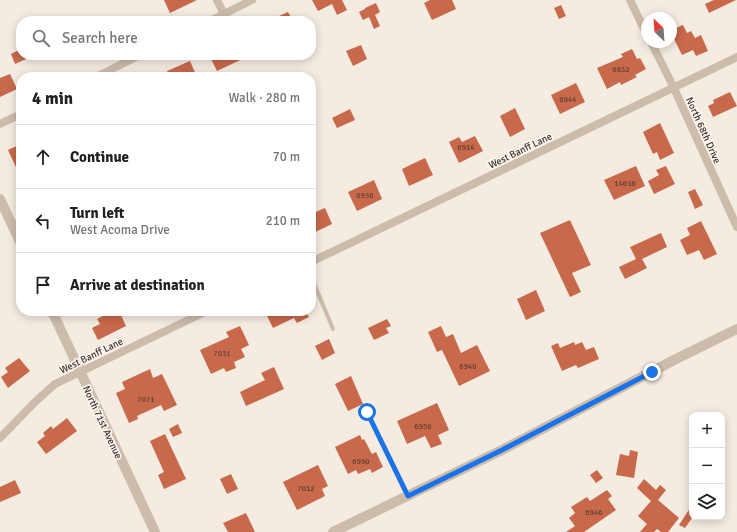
<!DOCTYPE html>
<html lang="en">
<head>
<meta charset="utf-8">
<style>
	:root { --surface:#fff; --page:#f2f2f2; --text:#202124; --muted:#757577; --line:#e0e0e0 }
	body { margin:0; font-family:Signika,sans-serif; background:var(--page); color:var(--text) }
	.controls { position:absolute; right:12px; bottom:12px; display:grid; overflow:hidden; border-radius:8px; box-shadow:0 2px 10px #0003 }
	.controls button { width:36px; height:36px; display:grid; place-items:center; padding:0; border:0; border-bottom:1px solid var(--line); background:var(--surface); color:var(--text); font:20px sans-serif }
	.compass { position:absolute; left:641px; top:12px; width:36px; height:36px; border-radius:50%; background:var(--surface); box-shadow:0 2px 10px #0003; rotate:335deg }
	.stop { position:absolute; width:12px; height:12px; margin:-9px; border:3px solid #1a73e8; border-radius:50%; background:#fff }
	.stop.end { background:#1a73e8; border-color:#fff; box-shadow:0 1px 4px #0008 }
	.list { margin:0; padding:0; list-style:none }
	h2 { display:flex; justify-content:space-between; align-items:center; height:52px; margin:0; padding:0 16px; font-size:17px }
	h2 small { font-size:13px; font-weight:400; color:var(--muted) }
	.list li { display:grid; grid-template-columns:26px 1fr auto; gap:12px; align-items:center; box-sizing:border-box; height:64px; padding:0 16px; border-top:1px solid var(--line) }
	.list b { display:block; font-size:15px; white-space:nowrap }
	.list p { margin:0; font-size:13px; white-space:nowrap; color:var(--muted) }
	.list em { font-size:13px; font-style:normal; color:var(--muted) }
	.icon { flex:none; width:22px; height:22px; fill:none; stroke:currentColor; stroke-width:2; stroke-linecap:round; stroke-linejoin:round }
	.map { position:relative; flex:none; width:737px; height:532px; overflow:hidden }
	.search { position:absolute; background:var(--surface); box-shadow:0 2px 10px #0003; left:16px; top:16px; width:300px; height:44px; display:flex; align-items:center; gap:10px; box-sizing:border-box; padding:0 14px; border-radius:16px; color:var(--muted); font-size:15px }
	.panel { position:absolute; background:var(--surface); box-shadow:0 2px 10px #0003; left:16px; top:72px; width:300px; height:244px; border-radius:16px }
	.map>svg:first-child { display:block }
	.building { fill:#c8694b }
	.lines { fill:none; stroke-linecap:round; stroke-linejoin:round }
	.service { stroke:#cdbbac; stroke-width:4 }
	.minor { stroke:#cdbbac; stroke-width:8 }
	.tertiary { stroke:#cdbbac; stroke-width:10 }
	.route { stroke:#1a73e8; stroke-width:5 }
	.labels { text-anchor:middle; stroke-width:3.5; stroke-linejoin:round; paint-order:stroke }
	.number-label { font-size:8px; fill:#5e3e33 }
	.street-label { font-size:10px; fill:#3b302b; stroke:#fbf5ee }
</style>
</head>
<body>
<div class="map">
<svg width="737" height="532" viewBox="0 0 737 532">
	<rect width="100%" height="100%" fill="#f4ebe1"/>
	<g class="building">
		<path d="M 164,0 L 197,0 L 170,13 Z"/>
		<path d="M 312,0 L 342,0 L 347,10 L 337,15 L 332,4 L 318,11 Z"/>
		<path d="M 430,0 L 452,0 L 456,9 L 432,20 L 424,3 Z"/>
		<path d="M 714,0 L 736,0 L 709,13 L 705,4 Z"/>
		<path d="M 376,3 L 380,12 L 375,15 L 380,26 L 374,29 L 369,17 L 363,20 L 359,12 L 365,9 L 365,8 Z"/>
		<path d="M 561,5 L 566,16 L 559,19 L 554,8 Z"/>
		<path d="M 288,12 L 293,21 L 268,21 Z"/>
		<path d="M 683,25 L 687,33 L 691,31 L 695,38 L 701,35 L 708,51 L 696,56 L 693,50 L 682,55 L 671,33 L 671,30 Z"/>
		<path d="M 361,45 L 367,59 L 353,66 L 346,51 Z"/>
		<path d="M 21,49 L 21,55 L 35,55 L 15,64 L 11,54 Z"/>
		<path d="M 632,49 L 637,59 L 640,58 L 646,69 L 635,75 L 637,77 L 621,85 L 620,82 L 607,89 L 597,68 L 623,57 L 621,54 Z"/>
		<path d="M 209,55 L 251,55 L 217,71 Z"/>
		<path d="M 190,61 L 197,77 L 170,77 L 167,71 Z"/>
		<path d="M 10,74 L 17,89 L 0,97 L 0,78 Z"/>
		<path d="M 576,83 L 585,102 L 560,114 L 551,95 Z"/>
		<path d="M 730,92 L 737,106 L 713,117 L 708,106 L 714,103 L 713,100 Z"/>
		<path d="M 515,108 L 525,129 L 510,137 L 500,116 Z"/>
		<path d="M 350,109 L 355,120 L 337,128 L 332,118 Z"/>
		<path d="M 660,123 L 674,153 L 660,160 L 657,152 L 653,154 L 643,132 Z"/>
		<path d="M 475,136 L 483,151 L 459,163 L 449,142 L 459,137 L 462,142 Z"/>
		<path d="M 21,144 L 21,178 L 8,150 Z"/>
		<path d="M 425,158 L 433,175 L 409,186 L 402,169 Z"/>
		<path d="M 636,166 L 645,186 L 614,200 L 604,180 Z"/>
		<path d="M 666,166 L 675,184 L 654,194 L 648,181 L 659,175 L 656,170 Z"/>
		<path d="M 374,180 L 382,199 L 357,211 L 348,192 Z"/>
		<path d="M 695,189 L 703,205 L 695,209 L 688,192 Z"/>
		<path d="M 325,208 L 332,224 L 311,234 L 311,214 Z"/>
		<path d="M 570,220 L 591,265 L 572,273 L 581,292 L 570,297 L 540,233 Z"/>
		<path d="M 701,221 L 717,254 L 704,260 L 699,250 L 687,255 L 680,240 L 690,235 L 687,228 Z"/>
		<path d="M 661,233 L 667,247 L 642,259 L 647,268 L 625,279 L 619,267 L 636,259 L 630,247 Z"/>
		<path d="M 536,290 L 545,311 L 526,320 L 517,299 Z"/>
		<path d="M 113,311 L 119,311 L 126,326 L 98,340 L 92,328 L 100,324 L 97,319 Z"/>
		<path d="M 277,311 L 307,311 L 306,312 L 309,317 L 297,323 L 294,318 L 273,328 L 267,316 Z"/>
		<path d="M 387,319 L 391,326 L 386,328 L 389,333 L 374,340 L 368,328 Z"/>
		<path d="M 240,326 L 249,345 L 241,349 L 245,357 L 234,362 L 236,368 L 226,372 L 224,368 L 211,374 L 200,350 L 229,337 L 226,332 Z"/>
		<path d="M 441,326 L 446,337 L 453,334 L 461,353 L 477,345 L 490,371 L 459,386 L 442,350 L 437,352 L 428,332 Z"/>
		<path d="M 329,339 L 335,353 L 322,360 L 315,346 Z"/>
		<path d="M 574,342 L 575,345 L 582,342 L 586,350 L 594,347 L 599,359 L 578,368 L 576,365 L 562,371 L 551,346 L 558,343 L 560,348 Z"/>
		<path d="M 19,358 L 30,371 L 8,388 L 1,377 L 8,372 L 5,368 Z"/>
		<path d="M 274,367 L 284,389 L 246,406 L 240,392 L 265,380 L 261,373 Z"/>
		<path d="M 150,369 L 153,378 L 162,374 L 177,405 L 164,411 L 161,405 L 137,416 L 138,419 L 129,423 L 116,393 L 125,389 L 122,382 Z"/>
		<path d="M 351,376 L 363,404 L 348,411 L 335,384 Z"/>
		<path d="M 437,403 L 449,430 L 438,435 L 442,444 L 431,448 L 425,436 L 407,444 L 397,421 Z"/>
		<path d="M 67,418 L 77,431 L 46,454 L 37,442 L 45,436 L 43,433 L 51,426 L 53,429 Z"/>
		<path d="M 178,424 L 182,433 L 173,437 L 169,429 Z"/>
		<path d="M 165,434 L 186,479 L 164,489 L 158,475 L 164,472 L 150,441 Z"/>
		<path d="M 360,435 L 362,440 L 364,439 L 372,454 L 376,452 L 383,467 L 372,473 L 370,469 L 358,474 L 356,470 L 348,474 L 335,447 Z"/>
		<path d="M 630,450 L 638,452 L 634,478 L 616,475 L 620,454 L 629,456 Z"/>
		<path d="M 318,465 L 328,486 L 322,489 L 325,496 L 297,510 L 283,482 Z"/>
		<path d="M 597,470 L 603,478 L 596,483 L 590,475 Z"/>
		<path d="M 231,474 L 238,489 L 227,494 L 220,479 Z"/>
		<path d="M 644,479 L 656,490 L 660,485 L 666,490 L 658,500 L 679,518 L 668,532 L 661,532 L 657,529 L 654,532 L 640,532 L 647,524 L 638,516 L 651,501 L 637,488 Z"/>
		<path d="M 15,480 L 21,493 L 0,502 L 0,487 Z"/>
		<path d="M 607,490 L 612,496 L 608,499 L 616,510 L 584,532 L 566,532 L 575,526 L 569,518 L 575,513 L 571,507 L 587,497 L 590,501 Z"/>
		<path d="M 692,505 L 692,518 L 685,528 L 679,525 Z"/>
		<path d="M 246,513 L 255,532 L 228,532 L 223,523 Z"/>
	</g>
	<g class="lines">
		<g class="service">
			<path d="M 311,276 L 333,329"/>
			<path d="M 367,412 L 407,496"/>
		</g>
		<g class="minor">
			<path d="M 217,0 L 224,14"/>
			<path d="M 630,0 L 647,35"/>
			<path d="M 210,21 L 252,0"/>
			<path d="M 651,42 L 673,86 L 737,227"/>
			<path d="M 96,77 L 140,55"/>
			<path d="M 0,124 L 21,114"/>
			<path d="M 311,262 L 737,57"/>
			<path d="M 0,438 L 36,401 L 55,384 L 207,311"/>
		</g>
		<g class="tertiary">
			<path d="M 0,199 L 21,244"/>
			<path d="M 52,311 L 155,532"/>
			<path d="M 333,532 L 502,450 L 676,359 L 737,329"/>
		</g>
	</g>
	<g class="lines">
		<path class="route" d="M 367,412 L 408,496 L 502,450 L 652,372"/>
	</g>
	<g class="labels">
		<g class="number-label">
			<text x="621" y="72">6832</text>
			<text x="568" y="102">6844</text>
			<text x="466" y="150">6914</text>
			<text x="625" y="186">14636</text>
			<text x="365" y="198">6936</text>
			<text x="222" y="356">7031</text>
			<text x="468" y="369">6940</text>
			<text x="146" y="402">7071</text>
			<text x="423" y="429">6950</text>
			<text x="361" y="464">6990</text>
			<text x="306" y="491">7012</text>
			<text x="594" y="515">6946</text>
		</g>
		<g class="street-label">
			<text transform="translate(704 130) rotate(66)" y="4">North 68th Drive</text>
			<text transform="translate(520 150) rotate(-26)" y="4">West Banff Lane</text>
			<text transform="translate(91 355) rotate(-26)" y="4">West Banff Lane</text>
			<text transform="translate(103 422) rotate(65)" y="4">North 71st Avenue</text>
		</g>
	</g>
</svg>
<div class="controls">
<button>+</button>
<button>−</button>
<button><svg class="icon" aria-label="layers" viewBox="0 0 24 24"><path d="M12 4l9 5-9 5-9-5zM3 14l9 5 9-5"/></svg></button>
</div>
<svg class="compass" viewBox="-18 -18 36 36"><path d="M0-13l5 13h-10z" fill="#e53935"/><path d="M0 13l5-13h-10z" fill="#757577"/></svg>
<div class="stop" style="left:367px;top:412px"></div>
<div class="stop end" style="left:652px;top:372px"></div>
<div class="search"><svg class="icon" aria-label="search" viewBox="0 0 24 24"><circle cx="10" cy="10" r="6"/><path d="M15 15l6 6"/></svg>Search here</div>
<section class="panel">
<h2>4 min<small>Walk · 280 m</small></h2>
<ul class="list">
<li><svg class="icon" aria-label="ahead" viewBox="0 0 24 24"><path d="M12 20V5M6 11l6-6 6 6"/></svg><div><b>Continue</b></div><em>70 m</em></li>
<li><svg class="icon" aria-label="left" viewBox="0 0 24 24"><path d="M17 20v-9H6M10 6l-5 5 5 5"/></svg><div><b>Turn left</b><p>West Acoma Drive</p></div><em>210 m</em></li>
<li><svg class="icon" aria-label="arrive" viewBox="0 0 24 24"><path d="M6 21V4h12l-3 4 3 4H6"/></svg><div><b>Arrive at destination</b></div></li>
</ul>
</section>
</div>
</body>
</html>
